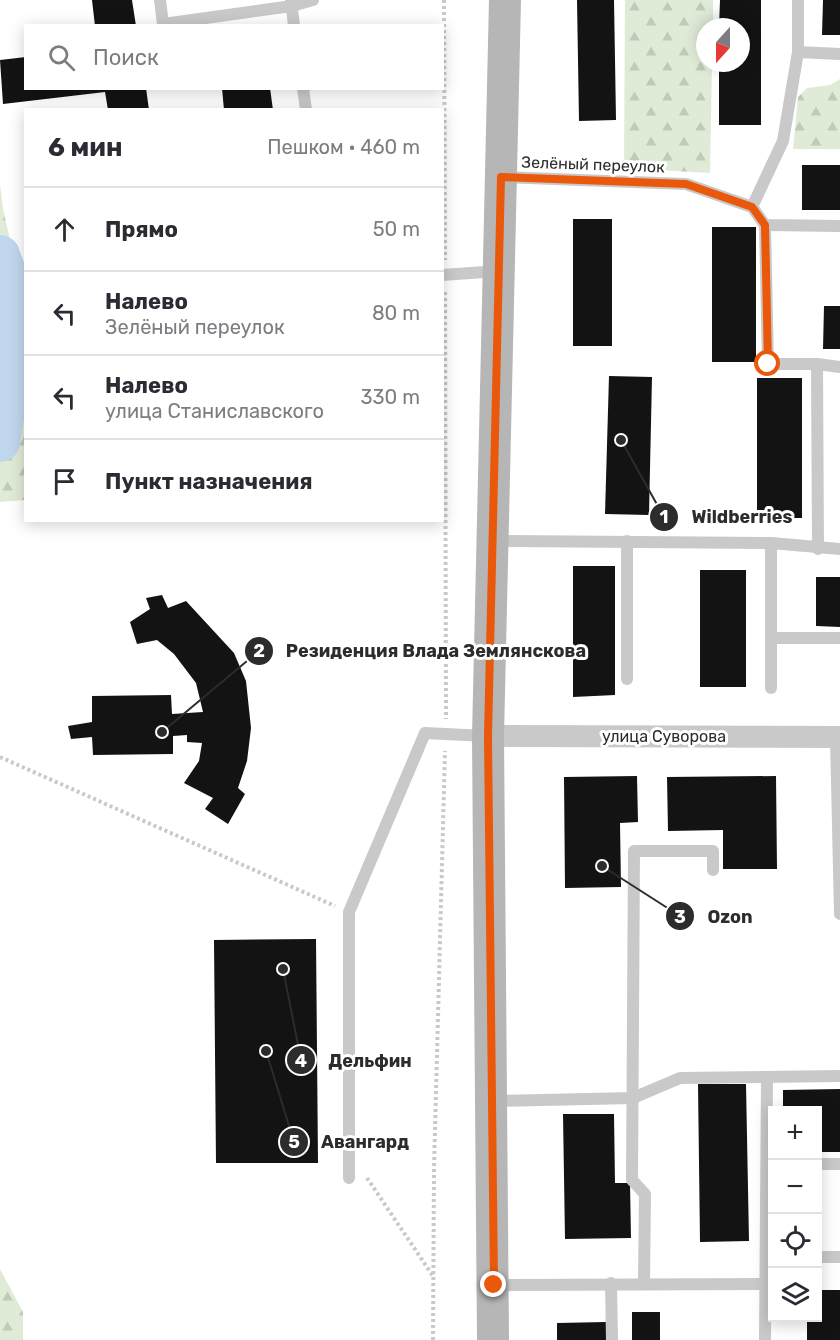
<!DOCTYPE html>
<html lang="ru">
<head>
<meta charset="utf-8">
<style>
	:root { --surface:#fff; --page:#f7f7f7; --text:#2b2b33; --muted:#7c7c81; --line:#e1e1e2 }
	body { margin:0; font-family:Rubik,sans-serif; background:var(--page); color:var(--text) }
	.controls { position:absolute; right:18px; bottom:18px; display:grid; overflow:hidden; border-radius:0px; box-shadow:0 3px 15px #0003 }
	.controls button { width:54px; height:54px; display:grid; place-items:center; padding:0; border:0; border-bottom:2px solid var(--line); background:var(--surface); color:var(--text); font:30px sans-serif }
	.compass { position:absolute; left:696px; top:18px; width:54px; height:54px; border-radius:50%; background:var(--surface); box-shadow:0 3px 15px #0003; rotate:201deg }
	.stop { position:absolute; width:18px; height:18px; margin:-14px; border:4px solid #ea580c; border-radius:50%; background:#fff }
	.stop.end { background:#ea580c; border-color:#fff; box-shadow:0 2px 6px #0008 }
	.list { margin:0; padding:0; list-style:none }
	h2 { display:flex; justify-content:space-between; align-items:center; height:78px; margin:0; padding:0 24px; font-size:26px }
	h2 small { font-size:20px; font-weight:400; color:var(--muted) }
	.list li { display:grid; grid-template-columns:39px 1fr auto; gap:18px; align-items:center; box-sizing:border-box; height:84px; padding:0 24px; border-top:2px solid var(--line) }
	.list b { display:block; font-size:22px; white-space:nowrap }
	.list p { margin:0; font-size:20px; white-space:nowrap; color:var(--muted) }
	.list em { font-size:20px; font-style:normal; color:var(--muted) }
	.icon { flex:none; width:33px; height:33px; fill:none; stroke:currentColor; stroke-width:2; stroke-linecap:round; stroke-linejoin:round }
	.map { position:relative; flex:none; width:840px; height:1340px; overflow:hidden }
	.search { position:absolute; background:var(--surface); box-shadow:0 3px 15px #0003; left:24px; top:24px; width:420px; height:66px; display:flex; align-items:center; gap:15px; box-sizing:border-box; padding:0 21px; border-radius:0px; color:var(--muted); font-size:22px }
	.panel { position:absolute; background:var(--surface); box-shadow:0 3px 15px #0003; left:24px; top:108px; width:420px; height:414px; border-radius:0px }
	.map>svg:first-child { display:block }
	.forest { fill:url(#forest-firs) }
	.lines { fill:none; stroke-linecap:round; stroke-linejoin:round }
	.river { stroke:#c1d7ed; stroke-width:40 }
	.building { fill:#131313 }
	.path { stroke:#c9c9c9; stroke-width:4; stroke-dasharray:3 3; stroke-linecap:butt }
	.service { stroke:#c9c9c9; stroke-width:12 }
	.minor { stroke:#c9c9c9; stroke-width:22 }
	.secondary { stroke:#b6b6b6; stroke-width:32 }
	.route { stroke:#ea580c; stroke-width:8 }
	.labels { text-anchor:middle; stroke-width:6; stroke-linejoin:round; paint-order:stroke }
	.street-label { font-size:16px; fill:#2c2c2c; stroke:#fff }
	.leader { fill:none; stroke:#2c2c2c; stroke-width:2 }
	.callout-dot { fill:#2c2c2c; stroke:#fff; stroke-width:2 }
	.mark-label { font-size:18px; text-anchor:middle; font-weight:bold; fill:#fff }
	.callout-label { font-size:18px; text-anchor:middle; font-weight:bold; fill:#2c2c2c; stroke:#fff; stroke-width:6; stroke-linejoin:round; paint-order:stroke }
</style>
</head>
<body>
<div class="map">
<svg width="840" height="1340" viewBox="0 0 840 1340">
	<defs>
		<pattern id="forest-firs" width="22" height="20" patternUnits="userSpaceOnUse" patternTransform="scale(1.5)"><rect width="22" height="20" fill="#e0ebd7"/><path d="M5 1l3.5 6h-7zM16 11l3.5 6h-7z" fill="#c0cab9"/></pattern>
	</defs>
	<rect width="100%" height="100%" fill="#fff"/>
	<g class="forest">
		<path d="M 625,0 L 713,0 L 713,27 L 705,27 L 705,63 L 712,63 L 710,173 L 624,168 Z"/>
		<path d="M 840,79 L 840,149 L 793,149 L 798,97 L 807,88 L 830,85 Z"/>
		<path d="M 0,185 L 3,209 L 25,305 L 25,500 L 0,502 Z"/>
		<path d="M 0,1269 L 23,1312 L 23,1340 L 0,1340 Z"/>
	</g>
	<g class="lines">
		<path class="river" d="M 0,255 C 3,265 11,281 12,290 C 17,337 8,396 0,442"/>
	</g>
	<g class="building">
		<path d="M 92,0 L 132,0 L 136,26 L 95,26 Z"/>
		<path d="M 577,0 L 614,0 L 616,120 L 579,121 Z"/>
		<path d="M 720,0 L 761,0 L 761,125 L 719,125 L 719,63 L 741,63 L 741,27 L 719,27 Z"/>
		<path d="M 823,0 L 840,0 L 840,35 L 822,35 Z"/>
		<path d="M 26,57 L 26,88 L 146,88 L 149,110 L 108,110 L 105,92 L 3,104 L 0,60 Z"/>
		<path d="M 222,88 L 270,88 L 273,110 L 224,110 Z"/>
		<rect x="802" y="165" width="38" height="45"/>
		<rect x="573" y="219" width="39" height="127"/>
		<rect x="712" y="227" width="44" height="135"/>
		<path d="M 824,306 L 840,306 L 840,349 L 823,349 Z"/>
		<path d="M 609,376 L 652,377 L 649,515 L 605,514 Z"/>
		<rect x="757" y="378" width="45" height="140"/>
		<path d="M 573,566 L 615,566 L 615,695 L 573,697 Z"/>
		<rect x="700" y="570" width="46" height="117"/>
		<path d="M 816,577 L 840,577 L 840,627 L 816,626 Z"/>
		<path d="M 162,595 L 168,608 L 186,601 L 234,653 L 246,681 L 251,728 L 247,761 L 238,788 L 245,794 L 228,824 L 205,809 L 213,798 L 184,783 L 199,761 L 202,743 L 187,742 L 187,735 L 173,736 L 173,754 L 93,755 L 92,737 L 71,739 L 68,726 L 92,722 L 92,696 L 171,695 L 172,714 L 203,712 L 196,683 L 174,654 L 157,640 L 137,644 L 130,622 L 150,609 L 146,598 Z"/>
		<path d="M 637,776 L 638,822 L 620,823 L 621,887 L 565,888 L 564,777 Z"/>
		<path d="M 776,776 L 777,869 L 723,869 L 723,830 L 668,831 L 667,777 Z"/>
		<path d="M 316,939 L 318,1163 L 216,1163 L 214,940 Z"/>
		<path d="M 698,1084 L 746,1084 L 749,1241 L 700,1242 Z"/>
		<path d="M 840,1089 L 840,1152 L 818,1152 L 818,1110 L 783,1110 L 783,1090 Z"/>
		<path d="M 563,1114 L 614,1114 L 615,1183 L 630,1183 L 631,1238 L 565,1239 Z"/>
		<path d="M 818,1290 L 840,1290 L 840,1340 L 807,1340 L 807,1318 L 818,1318 Z"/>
		<rect x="632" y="1312" width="28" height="28"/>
		<path d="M 606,1322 L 606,1340 L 557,1340 L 557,1323 Z"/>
	</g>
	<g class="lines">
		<g class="path">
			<path d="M 444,0 L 445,260"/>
			<path d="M 445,292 L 446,719"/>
			<path d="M 0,757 L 335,906"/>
			<path d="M 367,1178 L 433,1276"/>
			<path d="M 433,1340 L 434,1168 L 445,751"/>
		</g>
		<g class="service">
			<path d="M 160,0 L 163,24 L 292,6 L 313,0"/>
			<path d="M 291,0 L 294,26"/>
			<path d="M 798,52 L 840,54"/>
			<path d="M 303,88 L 306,110"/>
			<path d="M 502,177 L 686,184 L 752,207"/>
			<path d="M 752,207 L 783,141 L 798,52 L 798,0"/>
			<path d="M 752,207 L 765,225 L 840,226"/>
			<path d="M 765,225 L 768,364 L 817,364 L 840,367"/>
			<path d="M 442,275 L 499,271"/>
			<path d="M 817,364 L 818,549"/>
			<path d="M 494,541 L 771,543 L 840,549"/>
			<path d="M 771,543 L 771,688"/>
			<path d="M 772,638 L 840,638"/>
			<path d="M 627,679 L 627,541"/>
			<path d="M 836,737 L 840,914"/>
			<path d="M 492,1101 L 633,1098 L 680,1078 L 840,1076"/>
			<path d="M 818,1164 L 840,1164"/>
			<path d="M 349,1178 L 349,912 L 425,733 L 486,736"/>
			<path d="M 818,1257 L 840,1257"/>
			<path d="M 611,1283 L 612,1340"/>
			<path d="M 644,1283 L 645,1194 L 632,1180 L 634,851 L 713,851 L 713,870"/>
			<path d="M 494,1285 L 766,1284"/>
			<path d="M 765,1340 L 767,1077"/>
		</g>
		<path class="minor" d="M 488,736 L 840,737"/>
		<path class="secondary" d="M 493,1340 L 488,736 L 505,0"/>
	</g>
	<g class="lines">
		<path class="route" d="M 494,1285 L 488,736 L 501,177 L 686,184 L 752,207 L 765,225 L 768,364"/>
	</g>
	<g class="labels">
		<g class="street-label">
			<text transform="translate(593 164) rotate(2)" y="6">Зелёный переулок</text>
			<text x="664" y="742">улица Суворова</text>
		</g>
	</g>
	<path class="leader" d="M621 440L664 517M162 732L259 651M602 866L680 916M283 969L301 1060M266 1051L294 1142"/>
	<g class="callout-dot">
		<circle cx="621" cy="440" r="6"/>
		<circle cx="162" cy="732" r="6"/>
		<circle cx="602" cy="866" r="6"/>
		<circle cx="283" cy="969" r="6"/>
		<circle cx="266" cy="1051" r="6"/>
		<circle cx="664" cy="517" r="15"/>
		<circle cx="259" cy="651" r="15"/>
		<circle cx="680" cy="916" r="15"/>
		<circle cx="301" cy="1060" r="15"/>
		<circle cx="294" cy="1142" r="15"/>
	</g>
	<g class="mark-label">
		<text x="664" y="523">1</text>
		<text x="259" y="657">2</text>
		<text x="680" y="923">3</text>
		<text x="301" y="1067">4</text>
		<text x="294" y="1148">5</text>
	</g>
	<g class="callout-label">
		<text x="742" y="523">Wildberries</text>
		<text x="436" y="657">Резиденция Влада Землянскова</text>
		<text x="730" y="923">Ozon</text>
		<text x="370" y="1067">Дельфин</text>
		<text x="365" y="1148">Авангард</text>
	</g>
</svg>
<div class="controls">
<button>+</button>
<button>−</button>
<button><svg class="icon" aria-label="locate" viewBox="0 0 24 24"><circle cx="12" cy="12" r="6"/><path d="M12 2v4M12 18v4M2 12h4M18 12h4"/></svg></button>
<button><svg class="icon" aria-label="layers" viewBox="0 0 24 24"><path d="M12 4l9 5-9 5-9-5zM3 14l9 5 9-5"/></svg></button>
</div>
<svg class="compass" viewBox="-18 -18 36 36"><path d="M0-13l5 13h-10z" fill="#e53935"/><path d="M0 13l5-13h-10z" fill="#7c7c81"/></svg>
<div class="stop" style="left:768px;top:364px"></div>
<div class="stop end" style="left:494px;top:1285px"></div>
<div class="search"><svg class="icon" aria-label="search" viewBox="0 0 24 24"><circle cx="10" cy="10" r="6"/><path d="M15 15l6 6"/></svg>Поиск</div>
<section class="panel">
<h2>6 мин<small>Пешком · 460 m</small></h2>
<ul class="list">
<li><svg class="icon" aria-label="ahead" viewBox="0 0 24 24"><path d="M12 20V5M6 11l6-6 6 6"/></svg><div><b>Прямо</b></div><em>50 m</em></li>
<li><svg class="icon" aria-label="left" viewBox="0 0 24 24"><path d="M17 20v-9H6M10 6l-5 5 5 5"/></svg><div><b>Налево</b><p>Зелёный переулок</p></div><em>80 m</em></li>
<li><svg class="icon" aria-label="left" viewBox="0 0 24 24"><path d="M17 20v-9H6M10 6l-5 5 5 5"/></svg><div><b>Налево</b><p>улица Станиславского</p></div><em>330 m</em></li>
<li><svg class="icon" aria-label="arrive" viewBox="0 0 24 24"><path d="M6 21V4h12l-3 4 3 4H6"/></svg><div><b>Пункт назначения</b></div></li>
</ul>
</section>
</div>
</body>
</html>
